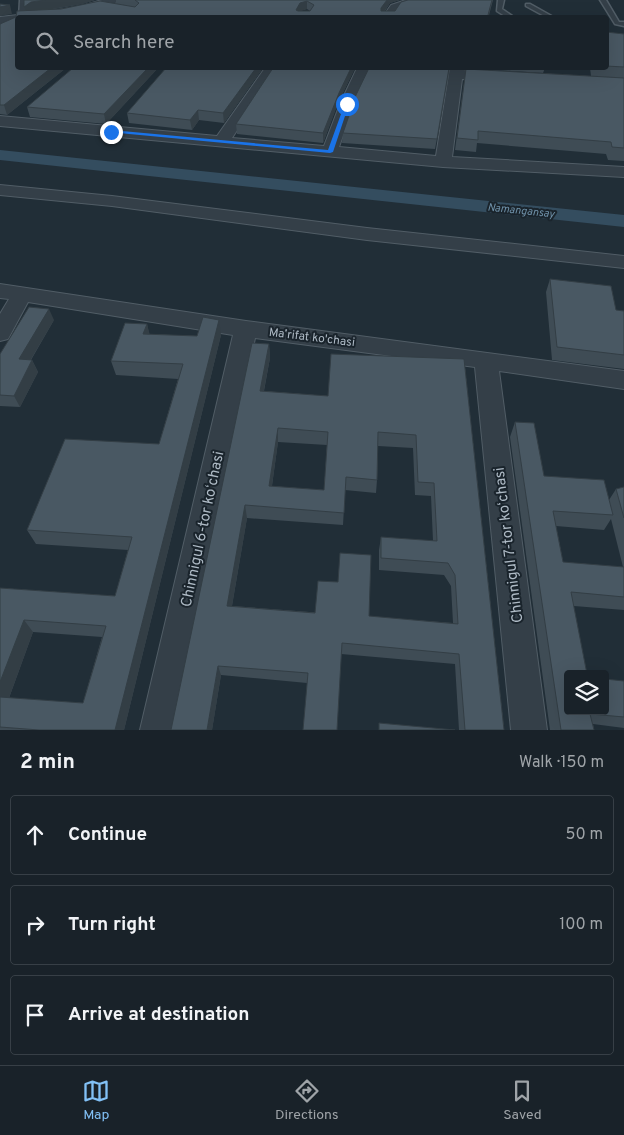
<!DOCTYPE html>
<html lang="en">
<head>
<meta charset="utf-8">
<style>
	:root { --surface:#192229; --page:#222a31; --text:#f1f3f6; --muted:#9fa4a8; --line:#373f46; --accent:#82c1f6 }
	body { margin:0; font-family:Overpass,sans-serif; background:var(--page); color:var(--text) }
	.controls { position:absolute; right:15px; bottom:15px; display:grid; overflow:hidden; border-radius:5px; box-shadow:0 5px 20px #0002 }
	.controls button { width:45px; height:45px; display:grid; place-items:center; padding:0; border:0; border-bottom:1px solid var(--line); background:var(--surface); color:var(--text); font:25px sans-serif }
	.stop { position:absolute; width:15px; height:15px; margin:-11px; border:4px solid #1a73e8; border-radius:50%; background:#fff }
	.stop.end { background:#1a73e8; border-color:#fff; box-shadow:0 1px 5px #0008 }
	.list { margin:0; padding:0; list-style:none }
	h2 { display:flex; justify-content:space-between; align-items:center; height:65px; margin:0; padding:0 20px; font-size:21px }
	h2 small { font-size:16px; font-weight:400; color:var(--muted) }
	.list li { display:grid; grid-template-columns:32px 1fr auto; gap:15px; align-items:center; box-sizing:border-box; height:80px; margin:0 10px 10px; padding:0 10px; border:1px solid var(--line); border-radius:5px }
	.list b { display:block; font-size:19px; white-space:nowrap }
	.list em { font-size:16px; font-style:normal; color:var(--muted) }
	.icon { flex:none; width:28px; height:28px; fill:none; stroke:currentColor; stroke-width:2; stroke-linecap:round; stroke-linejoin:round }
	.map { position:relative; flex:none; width:624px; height:730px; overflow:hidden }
	.search { position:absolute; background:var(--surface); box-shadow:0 5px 20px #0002; left:15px; right:15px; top:15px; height:55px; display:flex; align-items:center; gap:12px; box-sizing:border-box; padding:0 18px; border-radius:5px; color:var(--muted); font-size:19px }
	.sheet { height:335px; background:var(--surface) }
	nav { display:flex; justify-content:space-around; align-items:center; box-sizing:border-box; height:70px; border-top:1px solid var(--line); background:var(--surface); font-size:14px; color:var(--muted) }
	nav a { display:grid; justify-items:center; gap:2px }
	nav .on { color:var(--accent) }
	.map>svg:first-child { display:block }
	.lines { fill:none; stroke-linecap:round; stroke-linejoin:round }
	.canal { fill:#344d5f; fill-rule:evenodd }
	.lane-casing { stroke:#515d66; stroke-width:3 }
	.street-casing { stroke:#515d66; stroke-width:2 }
	.lane { fill:#343f48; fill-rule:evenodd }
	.street { fill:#343f48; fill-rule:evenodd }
	.wall { fill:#3f4c55; fill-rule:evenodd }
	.shaded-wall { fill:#333e45 }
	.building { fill:#495863; stroke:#333e45; fill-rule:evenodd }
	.route { fill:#1a73e8 }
	.labels { text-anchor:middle; stroke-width:4; stroke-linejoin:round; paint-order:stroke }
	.far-water-label { font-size:11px; font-style:italic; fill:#6f91a9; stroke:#1a242c }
	.street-label { font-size:12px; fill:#aebac5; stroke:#1a242c }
	.near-street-label { font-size:15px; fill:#aebac5; stroke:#1a242c }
</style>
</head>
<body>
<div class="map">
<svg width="624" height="730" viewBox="0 0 624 730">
	<rect width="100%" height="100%" fill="#212e37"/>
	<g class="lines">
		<path class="canal" d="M 0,150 L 624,215 L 624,227 L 0,160 Z"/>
		<defs>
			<g id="lane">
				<path d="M 20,0 L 26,0 L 25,18 L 19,18 Z"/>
				<path d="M 498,0 L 504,0 L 502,9 L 515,18 L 508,18 L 497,11 Z"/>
				<path d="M 600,0 L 606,0 L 619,22 L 624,22 L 624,26 L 615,24 Z"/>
				<path d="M 526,4 L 530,4 L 555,18 L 548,18 L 526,6 Z"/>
			</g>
			<g id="street">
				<path d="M 102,0 L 120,0 L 118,2 C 87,12 61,18 28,18 L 34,14 L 82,6 Z"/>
				<path d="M 406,0 L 424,0 L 422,2 L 399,9 L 394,18 L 382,18 L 391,5 Z"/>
				<path d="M 18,15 L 23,18 L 18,18 L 18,23 L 0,25 L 0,17 Z"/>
				<path d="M 265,68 L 278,68 L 232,138 L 324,146 L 340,104 L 357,68 L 370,68 L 354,104 L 339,147 L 436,156 L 450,68 L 463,68 L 463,70 L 496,73 L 503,77 L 496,81 L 462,79 L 452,157 L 624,167 L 624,177 L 443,167 L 0,126 L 0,116 L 217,136 Z"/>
				<path d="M 0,185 L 112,196 L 367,228 L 624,256 L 624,268 L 367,240 L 112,206 L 0,195 Z"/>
				<path d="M 0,284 L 246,321 L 624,371 L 624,389 L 499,371 L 547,730 L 511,730 L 475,367 L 255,338 L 176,730 L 140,730 L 233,335 L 28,302 L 8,339 L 0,341 L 0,314 L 9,299 L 0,298 Z"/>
			</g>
		</defs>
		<use href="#lane" class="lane-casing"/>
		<use href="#street" class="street-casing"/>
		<use href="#lane" class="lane"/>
		<use href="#street" class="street"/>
	</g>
	<g class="wall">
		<path d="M 24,0 L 95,0 L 82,4 L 49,10 L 116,4 L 116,0 L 400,0 L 390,3 L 385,11 L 395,11 L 408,0 L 493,0 L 489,15 L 18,18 L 18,68 L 66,68 L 7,115 L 0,114 L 0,24 L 16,17 L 25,11 ZM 307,9 L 310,11 L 300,11 Z"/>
		<path d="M 606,32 L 624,34 L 624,161 L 608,160 L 606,154 L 477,143 L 476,152 L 455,150 L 466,69 L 591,76 L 590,68 L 606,68 Z"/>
		<path d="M 158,68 L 106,124 L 30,117 L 27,107 Z"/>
		<path d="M 166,68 L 263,68 L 224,123 L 199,120 L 192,130 L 129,123 L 127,113 Z"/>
		<path d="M 273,68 L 355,68 L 338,103 L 323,143 L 237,134 L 236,124 Z"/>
		<path d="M 450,68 L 435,149 L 342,143 L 343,133 Z"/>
		<path d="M 463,68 L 545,68 L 543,73 Z"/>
		<path d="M 550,279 L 616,310 L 624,311 L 624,369 L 552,360 L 546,292 Z"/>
		<path d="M 54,320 L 31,360 L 32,360 L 38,372 L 20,407 L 0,406 L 0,354 Z"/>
		<path d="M 147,324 L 149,334 L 197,336 L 221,335 L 124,730 L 0,730 L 0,588 L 115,596 L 128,550 L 36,544 L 27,530 L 159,444 L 178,379 L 116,375 L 111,361 ZM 33,632 L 102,637 L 83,703 L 9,698 Z"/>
		<path d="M 269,344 L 270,358 L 264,391 L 328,396 L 464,359 L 504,730 L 459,730 L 455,664 L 341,654 L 307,683 L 221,675 L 212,730 L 171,730 ZM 278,442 L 327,445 L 324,490 L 272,486 ZM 378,446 L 413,448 L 415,495 L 431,496 L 433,541 L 381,537 L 379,550 L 379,570 L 444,575 L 451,586 L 453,623 L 232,606 L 247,518 L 343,525 L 345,490 L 376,493 L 377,480 Z"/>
		<path d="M 515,422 L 544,476 L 609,500 L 616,489 L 624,487 L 624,610 L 574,606 L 568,711 L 624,681 L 624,728 L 593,724 L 594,730 L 550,730 L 510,437 ZM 611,519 L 623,567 L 563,562 L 556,526 L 604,530 Z"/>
	</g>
	<g class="shaded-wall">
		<path d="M 46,0 L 95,0 L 82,4 L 34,12 L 27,16 L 24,7 L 31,2 Z"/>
		<path d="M 387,0 L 400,0 L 390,3 L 380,17 L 381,8 Z"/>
		<path d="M 307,1 L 307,9 L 300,11 L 297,18 L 296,10 L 300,3 Z"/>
		<path d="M 10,5 L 12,14 L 0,16 L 0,7 Z"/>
		<path d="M 51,68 L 66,68 L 7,115 L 4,105 Z"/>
		<path d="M 148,68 L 158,68 L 106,124 L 104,114 Z"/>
		<path d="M 256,68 L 263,68 L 224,123 L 223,113 Z"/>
		<path d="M 351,68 L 355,68 L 338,103 L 323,143 L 323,133 L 339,93 Z"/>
		<path d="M 198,110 L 199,120 L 192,130 L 190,120 Z"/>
		<path d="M 49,309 L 54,320 L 24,371 L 19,359 Z"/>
		<path d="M 219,320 L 221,335 L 124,730 L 115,730 Z"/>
		<path d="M 147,324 L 151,339 L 143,334 Z"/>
		<path d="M 269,344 L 270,358 L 261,405 L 260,391 Z"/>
		<path d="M 32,360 L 38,372 L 20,407 L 14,396 Z"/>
		<path d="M 278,428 L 278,442 L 270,499 L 269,486 Z"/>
		<path d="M 245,505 L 247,518 L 230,617 L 227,606 Z"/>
		<path d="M 24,620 L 33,632 L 6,706 L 0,701 L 0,682 Z"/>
		<path d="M 218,666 L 221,675 L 212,730 L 207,730 Z"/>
	</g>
	<g class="building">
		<path d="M 24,0 L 46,0 L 31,2 L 24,7 Z"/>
		<path d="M 135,0 L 387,0 L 381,8 L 381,11 L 395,11 L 401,2 L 408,0 L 492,0 L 488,15 L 506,18 L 18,18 L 18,68 L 51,68 L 4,105 L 0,105 L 0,24 L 16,17 L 17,11 L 61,9 L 100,1 L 135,7 L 139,3 ZM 307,1 L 314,5 L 310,11 L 298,11 L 296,10 L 300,3 Z"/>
		<path d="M 0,4 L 10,5 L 0,7 Z"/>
		<path d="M 606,32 L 624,34 L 624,67 L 606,66 Z"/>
		<path d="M 73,68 L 148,68 L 104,114 L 27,107 Z"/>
		<path d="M 166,68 L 256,68 L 223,113 L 198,110 L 190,120 L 127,113 Z"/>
		<path d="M 273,68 L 351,68 L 339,93 L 323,133 L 236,124 Z"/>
		<path d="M 369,68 L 449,68 L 437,139 L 343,133 L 356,95 Z"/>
		<path d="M 466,69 L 624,78 L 624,148 L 612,147 L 611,142 L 478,131 L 478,140 L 457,138 Z"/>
		<path d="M 550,279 L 611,286 L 616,310 L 624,311 L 624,355 L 557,347 Z"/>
		<path d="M 29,307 L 49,309 L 19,359 L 32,360 L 14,396 L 0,395 L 0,354 Z"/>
		<path d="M 203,317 L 219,320 L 115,730 L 39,730 L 0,727 L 0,697 L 83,703 L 106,626 L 24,620 L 0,682 L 0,588 L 115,596 L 132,537 L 27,530 L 65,439 L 159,444 L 183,364 L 111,361 L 125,323 L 147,324 L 143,334 L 197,336 Z"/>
		<path d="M 252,343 L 269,344 L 260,391 L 328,396 L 331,354 L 464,359 L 504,730 L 465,730 L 459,654 L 342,643 L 337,730 L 303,730 L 308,673 L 218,666 L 207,730 L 171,730 ZM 278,428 L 328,432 L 324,490 L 269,486 ZM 378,432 L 416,435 L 418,482 L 434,483 L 437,541 L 381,537 L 381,558 L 448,563 L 455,575 L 458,624 L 369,616 L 371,555 L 340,553 L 338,582 L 318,581 L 315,613 L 227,606 L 245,505 L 344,513 L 346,477 L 377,480 Z"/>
		<path d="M 515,422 L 534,423 L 544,476 L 604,480 L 613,515 L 553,511 L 563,562 L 624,567 L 624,597 L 571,592 L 587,674 L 568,674 L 568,711 L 605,711 L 605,679 L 624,681 L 624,717 L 590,714 L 594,730 L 561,730 Z"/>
		<path d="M 624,487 L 624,518 L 616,489 Z"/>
		<path d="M 379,723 L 455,730 L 379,730 Z"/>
	</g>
	<path class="route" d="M 345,103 L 349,104 L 333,152 L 330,153 L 108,132 L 111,130 L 328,150 Z"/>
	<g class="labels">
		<g class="far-water-label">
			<text transform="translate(521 210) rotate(6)" y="4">Namangansay</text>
		</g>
		<g class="street-label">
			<text transform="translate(312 337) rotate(7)" y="4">Maʼrifat ko'chasi</text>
		</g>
		<g class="near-street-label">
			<text transform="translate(202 529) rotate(-78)" y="5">Chinnigul 6-tor koʻchasi</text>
			<text transform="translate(508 545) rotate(-97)" y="5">Chinnigul 7-tor koʻchasi</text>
		</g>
	</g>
</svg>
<div class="controls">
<button><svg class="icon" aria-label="layers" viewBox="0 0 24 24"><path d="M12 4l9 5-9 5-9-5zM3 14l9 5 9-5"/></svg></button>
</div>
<div class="stop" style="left:347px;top:104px"></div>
<div class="stop end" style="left:111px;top:132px"></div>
<div class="search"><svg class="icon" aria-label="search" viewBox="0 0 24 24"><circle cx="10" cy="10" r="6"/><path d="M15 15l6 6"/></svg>Search here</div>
</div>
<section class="sheet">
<h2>2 min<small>Walk · 150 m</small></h2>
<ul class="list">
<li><svg class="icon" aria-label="ahead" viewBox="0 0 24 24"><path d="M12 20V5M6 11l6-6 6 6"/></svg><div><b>Continue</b></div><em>50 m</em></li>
<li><svg class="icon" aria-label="right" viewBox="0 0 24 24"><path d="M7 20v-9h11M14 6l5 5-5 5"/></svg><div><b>Turn right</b></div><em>100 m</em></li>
<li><svg class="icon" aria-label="arrive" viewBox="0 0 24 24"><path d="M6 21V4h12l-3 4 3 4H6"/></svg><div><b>Arrive at destination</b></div></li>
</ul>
</section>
<nav>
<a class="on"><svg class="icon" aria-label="map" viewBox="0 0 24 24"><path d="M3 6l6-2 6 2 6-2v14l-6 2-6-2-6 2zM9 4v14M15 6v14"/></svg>Map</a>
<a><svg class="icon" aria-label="directions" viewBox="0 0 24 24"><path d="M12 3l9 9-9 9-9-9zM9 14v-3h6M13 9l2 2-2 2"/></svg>Directions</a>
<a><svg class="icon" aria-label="saved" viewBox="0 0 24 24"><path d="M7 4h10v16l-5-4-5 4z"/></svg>Saved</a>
</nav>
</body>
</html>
